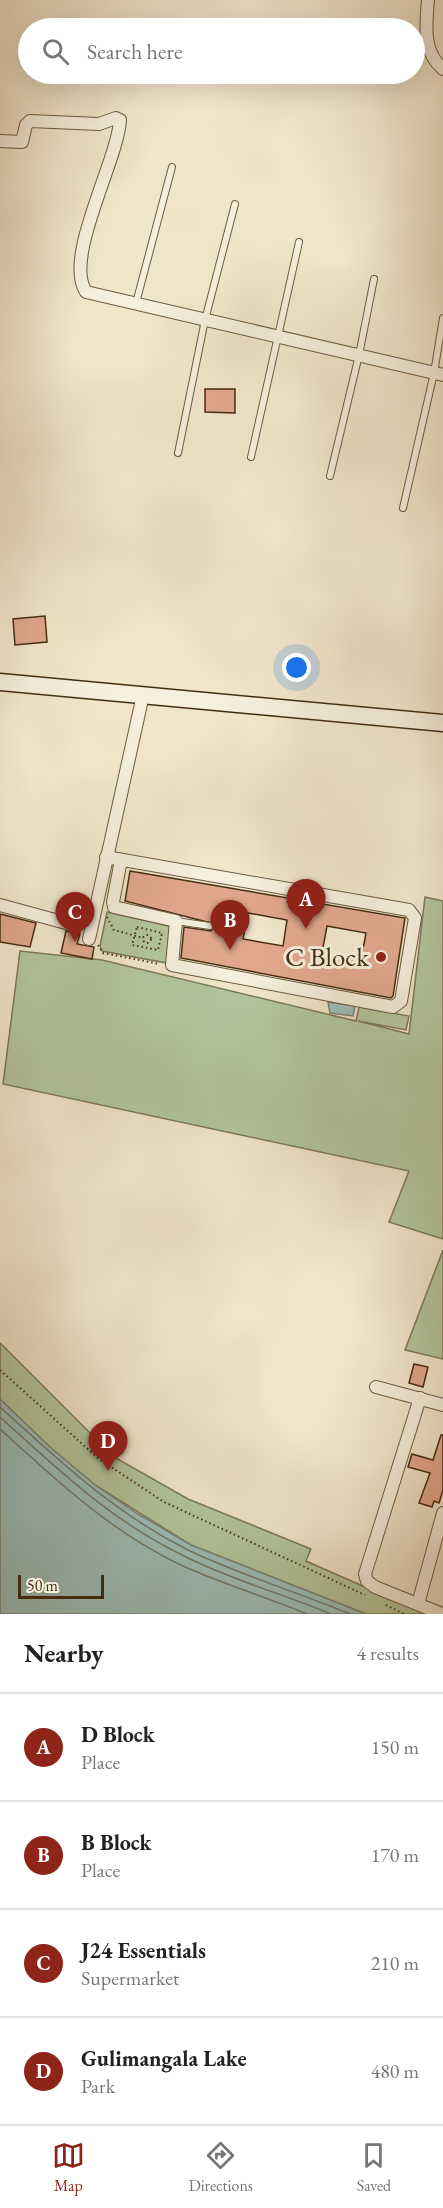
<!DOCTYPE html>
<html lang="en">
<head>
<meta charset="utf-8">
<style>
	:root { --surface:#fff; --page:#f2f2f2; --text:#222; --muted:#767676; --line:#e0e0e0; --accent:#8f2418 }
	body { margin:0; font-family:"EB Garamond",serif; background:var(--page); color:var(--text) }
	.scale { position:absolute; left:18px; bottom:15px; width:86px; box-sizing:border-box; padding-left:6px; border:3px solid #432d10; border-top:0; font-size:16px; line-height:21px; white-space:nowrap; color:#432d10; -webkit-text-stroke:4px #f6efdd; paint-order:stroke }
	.you { position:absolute; left:297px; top:668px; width:21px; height:21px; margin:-15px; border:4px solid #fff; border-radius:50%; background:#1a73e8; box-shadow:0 0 0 9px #1a73e833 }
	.badge { display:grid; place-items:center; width:39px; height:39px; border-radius:50%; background:var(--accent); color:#fff; font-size:20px; font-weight:700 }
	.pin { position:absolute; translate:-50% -50px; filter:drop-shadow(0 2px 3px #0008) }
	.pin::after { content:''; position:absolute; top:32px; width:21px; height:18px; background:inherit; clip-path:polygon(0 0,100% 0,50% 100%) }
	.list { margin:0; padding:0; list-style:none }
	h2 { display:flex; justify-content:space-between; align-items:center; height:78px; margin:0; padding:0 24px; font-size:26px }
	h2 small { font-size:20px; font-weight:400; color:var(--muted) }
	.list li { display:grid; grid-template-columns:39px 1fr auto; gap:18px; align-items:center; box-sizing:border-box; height:108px; padding:0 24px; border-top:2px solid var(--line) }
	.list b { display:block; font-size:22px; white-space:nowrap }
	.list p { margin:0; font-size:20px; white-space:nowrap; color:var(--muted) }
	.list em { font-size:20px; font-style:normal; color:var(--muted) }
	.icon { flex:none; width:33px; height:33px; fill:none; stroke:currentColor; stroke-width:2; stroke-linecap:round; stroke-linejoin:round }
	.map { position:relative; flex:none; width:443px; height:1614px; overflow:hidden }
	.search { position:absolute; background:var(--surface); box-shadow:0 6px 24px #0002; left:18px; right:18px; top:18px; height:66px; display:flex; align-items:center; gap:15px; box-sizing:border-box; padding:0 21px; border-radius:33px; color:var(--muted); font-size:22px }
	.sheet { height:510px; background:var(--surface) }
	nav { display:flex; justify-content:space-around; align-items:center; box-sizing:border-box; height:84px; border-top:2px solid var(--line); background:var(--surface); font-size:16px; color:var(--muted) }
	nav a { display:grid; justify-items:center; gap:3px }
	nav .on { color:var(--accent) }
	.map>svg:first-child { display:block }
	.green { fill:#b3c69c; stroke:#7b7a56; stroke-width:1.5 }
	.water { fill:#9bbfba; stroke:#788576; stroke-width:1.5 }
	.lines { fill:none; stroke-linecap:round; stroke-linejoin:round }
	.shore { stroke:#6f7665; stroke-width:1.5 }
	.building { fill:#e1a78d; stroke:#432d10; stroke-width:1.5; fill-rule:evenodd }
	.lane-casing { stroke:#6e5b3f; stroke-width:8 }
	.street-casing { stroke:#6e5b3f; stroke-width:14 }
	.secondary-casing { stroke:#432d10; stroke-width:19 }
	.path { stroke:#432d10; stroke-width:2; stroke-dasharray:1.5 3; stroke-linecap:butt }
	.lane { stroke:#f6efdd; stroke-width:6 }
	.street { stroke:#f6efdd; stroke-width:12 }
	.secondary { stroke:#f6efdd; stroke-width:16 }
	.poi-dot { fill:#8f2418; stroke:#f6efdd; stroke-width:2 }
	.labels { text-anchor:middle; stroke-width:6; stroke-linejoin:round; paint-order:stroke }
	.poi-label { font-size:27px; fill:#432d10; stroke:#f6efdd; text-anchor:end }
</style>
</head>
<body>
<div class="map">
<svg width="443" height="1614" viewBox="0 0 443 1614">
	<rect width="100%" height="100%" fill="#f1e6cb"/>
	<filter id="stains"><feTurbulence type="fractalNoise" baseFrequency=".00333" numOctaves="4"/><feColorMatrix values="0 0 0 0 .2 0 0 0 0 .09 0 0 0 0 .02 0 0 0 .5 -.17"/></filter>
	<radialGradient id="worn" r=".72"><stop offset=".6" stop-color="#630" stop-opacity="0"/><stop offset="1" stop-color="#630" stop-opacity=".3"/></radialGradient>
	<g class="green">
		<path d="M 425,897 L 443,901 L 443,1239 L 389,1222 L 409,1171 L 3,1084 L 20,951 L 102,960 L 356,1021 L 359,1007 L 409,1016 L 406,1030 L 358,1021 L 409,1034 Z"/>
		<path d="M 107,912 L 169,926 L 171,928 L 167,963 L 102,951 L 100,946 Z"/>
		<path d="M 443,1250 L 443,1359 L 405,1350 Z"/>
		<path d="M 0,1343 L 114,1457 L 188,1499 L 311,1549 L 306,1561 L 426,1614 L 366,1614 L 191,1545 L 95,1485 L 51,1448 L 0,1399 Z"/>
	</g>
	<g class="water">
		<path d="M 328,1002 L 355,1006 L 353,1016 L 330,1013 Z"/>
		<path d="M 0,1399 L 51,1448 L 95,1485 L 138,1514 L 191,1545 L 366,1614 L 0,1614 Z"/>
	</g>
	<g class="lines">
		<g class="shore">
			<path d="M 0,1407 C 61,1462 114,1513 188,1550 C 240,1575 297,1592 350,1614"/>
			<path d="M 0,1417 C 60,1471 111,1521 186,1557 C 232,1580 283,1594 331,1614"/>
			<path d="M 0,1429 C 57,1481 112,1533 183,1566 C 223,1584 266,1597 307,1614"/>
		</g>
	</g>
	<g class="building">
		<path d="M 205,389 L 235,389 L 235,413 L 205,412 Z"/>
		<path d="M 45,616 L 47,642 L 15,645 L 13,619 Z"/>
		<path d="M 130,871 L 405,918 L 393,996 L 391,998 L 181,958 L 184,927 L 211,931 L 215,924 L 125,901 ZM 248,913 L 287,920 L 283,946 L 243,939 ZM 327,926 L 366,933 L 361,960 L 322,953 Z"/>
		<path d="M 0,914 L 36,923 L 30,947 L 0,942 Z"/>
		<path d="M 66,931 L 80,934 L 77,944 L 94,947 L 92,959 L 61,953 Z"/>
		<path d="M 414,1364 L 428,1367 L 423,1387 L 409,1383 Z"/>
		<path d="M 441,1435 L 443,1435 L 443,1490 L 439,1503 L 434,1501 L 432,1507 L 419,1503 L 430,1473 L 408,1467 L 412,1454 L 433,1460 Z"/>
	</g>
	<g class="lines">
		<defs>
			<g id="lane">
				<path d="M 136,303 L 172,167"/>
				<path d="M 178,453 L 205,320 L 235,204"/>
				<path d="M 251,457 L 299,242"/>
				<path d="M 330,476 L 359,355 L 374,279"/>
				<path d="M 403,508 L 434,373 L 443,318"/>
				<path d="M 176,921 L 210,926"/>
			</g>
			<g id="street">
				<path d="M 428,0 C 426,25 422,51 443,69"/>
				<path d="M 0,141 L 22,142 L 26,125 L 30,121 L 99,124 L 116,118 L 120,120 C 118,160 63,258 86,292 L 443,375"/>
				<path d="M 106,857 L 409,910 L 415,918 L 401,1001 L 393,1007 L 172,965 L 176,921 L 114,907 L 113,902 L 121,860"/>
				<path d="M 0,905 L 77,926"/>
				<path d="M 89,939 L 143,695"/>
				<path d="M 376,1387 L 443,1405"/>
				<path d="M 420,1398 L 365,1574 L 367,1581 L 375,1587 L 442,1614"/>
				<path d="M 418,1604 L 443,1513"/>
			</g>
			<path id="secondary" d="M 0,682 L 443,723"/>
		</defs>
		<use href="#lane" class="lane-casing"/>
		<use href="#street" class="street-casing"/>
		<use href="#secondary" class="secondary-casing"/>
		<g class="path">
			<path d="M 107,917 L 114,930 L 143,938"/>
			<path d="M 137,927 L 162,933 L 158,950 L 132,945 Z"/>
			<circle cx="147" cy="939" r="4"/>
			<path d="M 98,945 L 103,953 L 160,964"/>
			<path d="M 0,1370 L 99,1459 L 164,1502 L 365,1595"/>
			<path d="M 386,1605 L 404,1614"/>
		</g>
		<use href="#lane" class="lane"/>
		<use href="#street" class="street"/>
		<use href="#secondary" class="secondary"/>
	</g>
	<circle class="poi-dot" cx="381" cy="957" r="6"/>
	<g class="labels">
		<g class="poi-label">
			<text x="369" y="966">C Block</text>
		</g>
	</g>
	<rect width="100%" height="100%" filter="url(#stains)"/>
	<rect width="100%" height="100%" fill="url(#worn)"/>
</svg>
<div class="scale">50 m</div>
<div class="you"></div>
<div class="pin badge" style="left:306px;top:929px">A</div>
<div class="pin badge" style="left:230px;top:950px">B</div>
<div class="pin badge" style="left:75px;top:942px">C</div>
<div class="pin badge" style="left:108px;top:1471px">D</div>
<div class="search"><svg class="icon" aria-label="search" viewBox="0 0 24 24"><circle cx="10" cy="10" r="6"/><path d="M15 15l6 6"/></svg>Search here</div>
</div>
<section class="sheet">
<h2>Nearby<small>4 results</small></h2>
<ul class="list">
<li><span class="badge">A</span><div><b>D Block</b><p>Place</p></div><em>150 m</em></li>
<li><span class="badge">B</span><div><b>B Block</b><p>Place</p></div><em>170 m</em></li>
<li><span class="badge">C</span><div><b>J24 Essentials</b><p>Supermarket</p></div><em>210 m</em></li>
<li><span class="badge">D</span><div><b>Gulimangala Lake</b><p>Park</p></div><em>480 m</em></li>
</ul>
</section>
<nav>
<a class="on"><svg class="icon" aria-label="map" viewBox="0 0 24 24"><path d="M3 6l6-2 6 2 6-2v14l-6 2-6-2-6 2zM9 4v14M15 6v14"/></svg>Map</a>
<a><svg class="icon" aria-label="directions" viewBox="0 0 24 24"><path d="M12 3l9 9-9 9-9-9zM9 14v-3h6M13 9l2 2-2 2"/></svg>Directions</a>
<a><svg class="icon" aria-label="saved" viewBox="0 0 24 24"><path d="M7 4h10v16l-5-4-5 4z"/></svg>Saved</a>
</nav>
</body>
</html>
